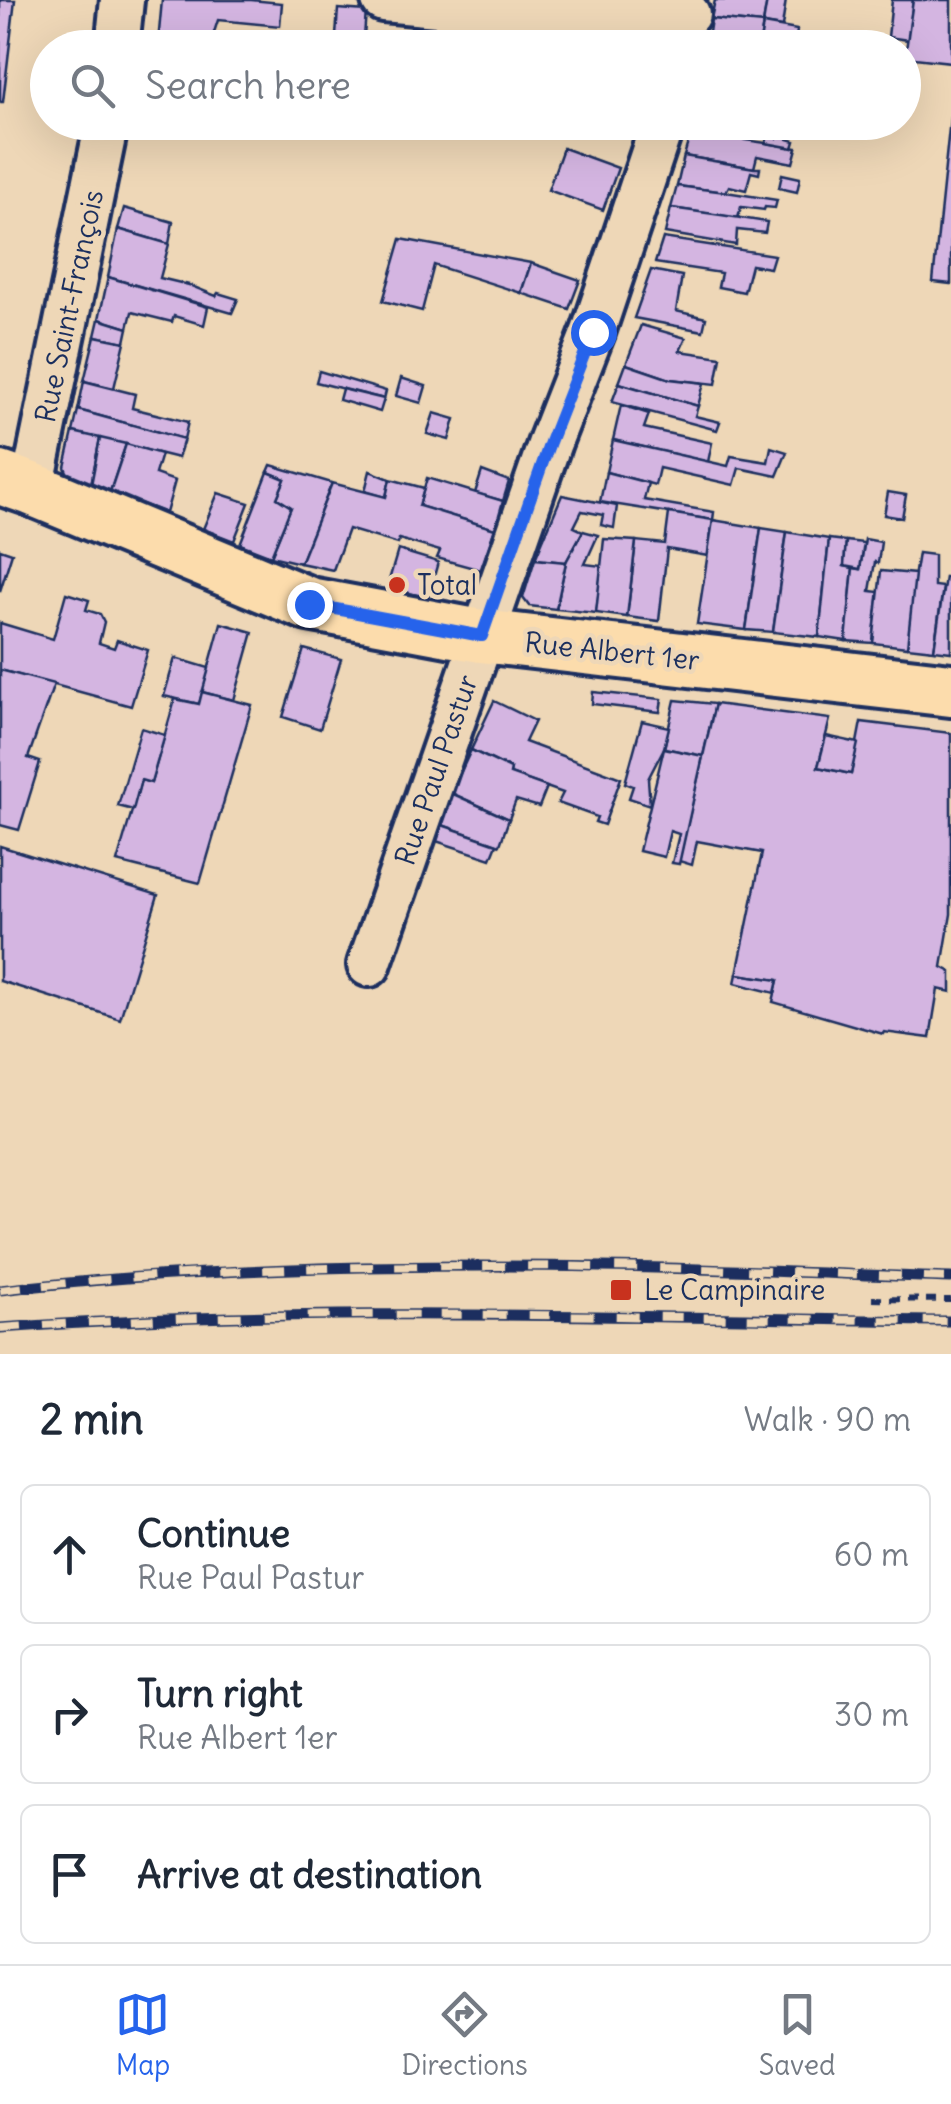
<!DOCTYPE html>
<html lang="en">
<head>
<meta charset="utf-8">
<style>
	:root { --surface:#fff; --page:#f6f6f7; --text:#1f2937; --muted:#747a83; --line:#e0e1e3; --accent:#2563eb }
	body { margin:0; font-family:Delius,sans-serif; background:var(--page); color:var(--text) }
	.stop { position:absolute; width:30px; height:30px; margin:-22px; border:8px solid #2563eb; border-radius:50%; background:#fff }
	.stop.end { background:#2563eb; border-color:#fff; box-shadow:0 2px 10px #0008 }
	.list { margin:0; padding:0; list-style:none }
	h2 { display:flex; justify-content:space-between; align-items:center; height:130px; margin:0; padding:0 40px; font-size:42px }
	h2 small { font-size:32px; font-weight:400; color:var(--muted) }
	.list li { display:grid; grid-template-columns:65px 1fr auto; gap:30px; align-items:center; box-sizing:border-box; height:140px; margin:0 20px 20px; padding:0 20px; border:2px solid var(--line); border-radius:15px }
	.list b { display:block; font-size:38px; white-space:nowrap }
	.list p { margin:0; font-size:32px; white-space:nowrap; color:var(--muted) }
	.list em { font-size:32px; font-style:normal; color:var(--muted) }
	.icon { flex:none; width:55px; height:55px; fill:none; stroke:currentColor; stroke-width:2; stroke-linecap:round; stroke-linejoin:round }
	.map { position:relative; flex:none; width:951px; height:1354px; overflow:hidden }
	.search { position:absolute; background:var(--surface); box-shadow:0 10px 40px #0002; left:30px; right:30px; top:30px; height:110px; display:flex; align-items:center; gap:25px; box-sizing:border-box; padding:0 35px; border-radius:55px; color:var(--muted); font-size:38px }
	.sheet { height:610px; background:var(--surface) }
	nav { display:flex; justify-content:space-around; align-items:center; box-sizing:border-box; height:140px; border-top:2px solid var(--line); background:var(--surface); font-size:28px; color:var(--muted) }
	nav a { display:grid; justify-items:center; gap:5px }
	nav .on { color:var(--accent) }
	.map>svg:first-child { display:block }
	.building { fill:#d4b5e1; stroke:#1b2f5e; stroke-width:2.5 }
	.lines { fill:none; stroke-linecap:round; stroke-linejoin:round }
	.minor-casing { stroke:#1b2f5e; stroke-width:50 }
	.major-casing { stroke:#1b2f5e; stroke-width:60 }
	.path { stroke:#1b2f5e; stroke-width:6; stroke-dasharray:10 8; stroke-linecap:butt }
	.minor { stroke:#eed7b7; stroke-width:42 }
	.major { stroke:#fcdcac; stroke-width:52 }
	.rail-casing { stroke:#1b2f5e; stroke-width:11 }
	.rail { stroke:#eed7b7; stroke-width:8; stroke-dasharray:22; stroke-linecap:butt }
	.route { stroke:#2563eb; stroke-width:12 }
	.poi-dot { fill:#c8321e; stroke:#eed7b7; stroke-width:4 }
	.labels { text-anchor:middle; stroke-width:9; stroke-linejoin:round; paint-order:stroke }
	.street-label { font-size:28px; fill:#1b2f5e; stroke:#eed7b7 }
	.poi-label { font-size:28px; fill:#1b2f5e; stroke:#eed7b7; text-anchor:start }
</style>
</head>
<body>
<div class="map">
<svg width="951" height="1354" viewBox="0 0 951 1354">
	<rect width="100%" height="100%" fill="#eed7b7"/>
	<filter id="ink" filterUnits="userSpaceOnUse"><feTurbulence type="fractalNoise" baseFrequency=".01" numOctaves="2"/><feDisplacementMap in="SourceGraphic" scale="20" xChannelSelector="R" yChannelSelector="G"/><feConvolveMatrix kernelMatrix="1 2 1 2 8 2 1 2 1" color-interpolation-filters="sRGB"/></filter>
	<g filter="url(#ink)">
		<g class="building">
			<path d="M 0,0 L 15,0 L 3,102 L 0,102 Z"/>
			<path d="M 162,0 L 251,0 L 282,3 L 280,26 L 218,20 L 209,48 L 158,43 Z"/>
			<path d="M 715,0 L 767,1 L 763,24 L 711,19 Z"/>
			<path d="M 786,0 L 782,27 L 763,24 L 767,0 Z"/>
			<path d="M 892,0 L 913,0 L 908,40 L 888,37 Z"/>
			<path d="M 913,0 L 951,0 L 951,62 L 905,57 Z"/>
			<path d="M 338,9 L 366,11 L 364,37 L 336,35 Z"/>
			<path d="M 711,19 L 763,24 L 759,48 L 707,45 Z"/>
			<path d="M 549,23 L 578,23 L 577,43 L 548,42 Z"/>
			<path d="M 763,24 L 797,30 L 795,46 L 760,42 Z"/>
			<path d="M 951,109 L 951,284 L 933,282 Z"/>
			<path d="M 695,122 L 780,122 L 777,138 L 695,126 Z"/>
			<path d="M 691,132 L 766,143 L 797,148 L 793,163 L 757,156 L 754,168 L 684,156 Z"/>
			<path d="M 778,133 L 789,135 L 788,139 L 795,141 L 793,148 L 766,143 L 768,136 L 777,138 Z"/>
			<path d="M 563,148 L 618,168 L 603,210 L 548,190 Z"/>
			<path d="M 684,156 L 754,168 L 760,168 L 759,174 L 751,172 L 746,190 L 729,186 L 726,192 L 677,186 Z"/>
			<path d="M 782,174 L 800,178 L 797,192 L 779,188 Z"/>
			<path d="M 677,186 L 726,192 L 777,200 L 775,208 L 765,207 L 764,210 L 741,207 L 738,218 L 671,208 Z"/>
			<path d="M 124,208 L 173,222 L 169,244 L 118,229 Z"/>
			<path d="M 671,208 L 721,215 L 767,222 L 765,233 L 737,230 L 736,245 L 665,233 Z"/>
			<path d="M 118,229 L 169,244 L 160,278 L 189,285 L 216,296 L 218,293 L 238,299 L 232,313 L 108,277 Z"/>
			<path d="M 663,238 L 774,255 L 770,268 L 751,265 L 744,292 L 718,287 L 721,273 L 655,263 Z"/>
			<path d="M 401,239 L 531,263 L 521,293 L 434,265 L 422,311 L 383,301 Z"/>
			<path d="M 531,263 L 580,280 L 569,309 L 521,293 Z"/>
			<path d="M 651,270 L 682,276 L 676,311 L 706,318 L 703,331 L 634,318 Z"/>
			<path d="M 108,277 L 208,307 L 204,325 L 174,316 L 172,322 L 132,312 L 128,328 L 99,319 Z"/>
			<path d="M 99,319 L 128,328 L 125,342 L 95,336 Z"/>
			<path d="M 641,325 L 686,338 L 680,351 L 721,357 L 716,384 L 670,379 L 626,364 Z"/>
			<path d="M 95,336 L 125,342 L 114,388 L 84,381 Z"/>
			<path d="M 626,364 L 670,379 L 704,383 L 698,406 L 619,383 Z"/>
			<path d="M 319,371 L 386,391 L 384,399 L 316,382 Z"/>
			<path d="M 401,378 L 426,386 L 421,403 L 396,396 Z"/>
			<path d="M 84,381 L 135,394 L 132,408 L 188,422 L 184,439 L 78,410 Z"/>
			<path d="M 619,383 L 698,406 L 695,416 L 720,422 L 717,430 L 612,402 Z"/>
			<path d="M 342,389 L 384,399 L 380,412 L 339,400 Z"/>
			<path d="M 621,405 L 649,414 L 644,428 L 712,443 L 708,462 L 613,440 Z"/>
			<path d="M 78,410 L 184,439 L 178,458 L 73,432 Z"/>
			<path d="M 434,413 L 455,419 L 449,440 L 427,434 Z"/>
			<path d="M 73,432 L 100,438 L 91,485 L 69,477 L 65,467 Z"/>
			<path d="M 100,438 L 126,444 L 110,492 L 91,485 Z"/>
			<path d="M 613,440 L 728,466 L 731,456 L 768,462 L 771,447 L 787,452 L 777,476 L 739,468 L 734,485 L 659,468 L 655,485 L 606,472 Z"/>
			<path d="M 126,444 L 161,454 L 155,474 L 175,481 L 166,513 L 110,492 Z"/>
			<path d="M 271,465 L 332,483 L 300,563 L 271,556 L 291,507 L 277,498 L 285,479 L 268,472 Z"/>
			<path d="M 370,471 L 390,479 L 386,497 L 365,491 Z"/>
			<path d="M 482,471 L 509,481 L 503,501 L 475,493 Z"/>
			<path d="M 268,472 L 285,479 L 277,498 L 291,507 L 271,556 L 240,544 Z"/>
			<path d="M 606,472 L 648,483 L 644,500 L 714,512 L 713,520 L 600,502 Z"/>
			<path d="M 427,478 L 503,501 L 495,529 L 419,506 Z"/>
			<path d="M 390,479 L 424,488 L 419,506 L 495,529 L 481,570 L 437,558 L 440,551 L 399,539 L 398,544 L 348,529 L 333,570 L 300,563 L 332,483 L 386,497 Z"/>
			<path d="M 888,492 L 906,495 L 902,518 L 884,515 Z"/>
			<path d="M 218,493 L 249,503 L 234,541 L 203,529 Z"/>
			<path d="M 562,495 L 617,506 L 614,528 L 601,525 L 603,515 L 582,511 L 574,527 L 583,531 L 566,562 L 535,559 Z"/>
			<path d="M 669,513 L 713,520 L 708,556 L 667,549 L 659,621 L 627,617 L 636,541 L 665,544 Z"/>
			<path d="M 713,520 L 761,528 L 746,630 L 697,624 Z"/>
			<path d="M 761,528 L 787,532 L 773,632 L 746,630 Z"/>
			<path d="M 583,531 L 598,535 L 585,564 L 602,566 L 596,613 L 556,609 L 566,562 Z"/>
			<path d="M 787,532 L 829,539 L 819,637 L 773,632 Z"/>
			<path d="M 604,539 L 636,541 L 627,617 L 596,613 Z"/>
			<path d="M 829,539 L 846,541 L 844,566 L 853,568 L 846,641 L 819,637 Z"/>
			<path d="M 865,539 L 881,542 L 878,563 L 875,562 L 870,591 L 879,592 L 873,643 L 846,641 L 853,568 L 860,569 Z"/>
			<path d="M 846,541 L 864,543 L 860,569 L 844,566 Z"/>
			<path d="M 0,549 L 12,553 L 0,591 Z"/>
			<path d="M 398,550 L 438,562 L 428,598 L 387,587 Z"/>
			<path d="M 918,553 L 934,555 L 934,586 L 943,587 L 934,650 L 907,647 L 911,597 Z"/>
			<path d="M 535,559 L 566,562 L 556,609 L 529,606 L 523,598 Z"/>
			<path d="M 881,571 L 915,574 L 907,647 L 873,643 Z"/>
			<path d="M 945,577 L 951,578 L 951,652 L 934,650 Z"/>
			<path d="M 66,593 L 89,600 L 86,610 L 100,614 L 104,622 L 99,643 L 114,648 L 117,640 L 148,650 L 131,706 L 0,670 L 0,623 L 53,639 Z"/>
			<path d="M 221,623 L 253,632 L 234,700 L 202,692 Z"/>
			<path d="M 304,649 L 341,659 L 320,729 L 283,717 Z"/>
			<path d="M 175,658 L 209,668 L 199,704 L 164,696 Z"/>
			<path d="M 0,670 L 54,684 L 28,758 L 40,762 L 19,830 L 0,825 Z"/>
			<path d="M 202,692 L 252,705 L 200,883 L 117,862 L 141,780 L 151,783 L 175,699 L 199,704 Z"/>
			<path d="M 593,692 L 662,699 L 660,712 L 592,704 Z"/>
			<path d="M 675,700 L 715,704 L 703,756 L 664,748 Z"/>
			<path d="M 494,701 L 535,721 L 525,742 L 621,778 L 604,825 L 595,822 L 597,817 L 558,803 L 563,793 L 510,774 L 511,769 L 471,750 Z"/>
			<path d="M 715,704 L 830,719 L 818,767 L 851,774 L 861,722 L 951,733 L 951,914 L 942,967 L 951,972 L 951,992 L 938,989 L 930,1038 L 884,1032 L 883,1034 L 773,1002 L 778,980 L 737,974 L 762,853 L 697,841 L 692,865 L 679,861 Z"/>
			<path d="M 642,721 L 669,727 L 664,748 L 648,779 L 650,805 L 629,798 L 633,786 L 625,783 Z"/>
			<path d="M 141,728 L 165,735 L 151,783 L 141,780 L 133,810 L 118,806 Z"/>
			<path d="M 826,736 L 858,743 L 851,774 L 818,767 Z"/>
			<path d="M 664,748 L 703,756 L 679,864 L 672,863 L 679,834 L 670,831 L 664,857 L 639,851 Z"/>
			<path d="M 471,750 L 511,769 L 510,774 L 547,787 L 539,807 L 516,800 L 509,819 L 451,793 Z"/>
			<path d="M 451,793 L 509,819 L 500,845 L 442,825 L 440,818 Z"/>
			<path d="M 442,825 L 497,844 L 491,859 L 436,841 Z"/>
			<path d="M 0,846 L 158,895 L 120,1019 L 0,981 Z"/>
			<path d="M 737,974 L 778,980 L 775,993 L 735,983 Z"/>
		</g>
		<g class="lines">
			<defs>
				<g id="minor">
					<path d="M 383,0 L 503,11 L 688,14"/>
					<path d="M 117,48 L 122,0"/>
					<path d="M 32,489 L 107,122"/>
					<path d="M 369,965 L 550,442 L 593,332 L 663,122"/>
				</g>
				<path id="major" d="M 0,478 L 32,489 L 309,604 L 481,636 L 951,690"/>
			</defs>
			<use href="#minor" class="minor-casing"/>
			<use href="#major" class="major-casing"/>
			<path class="path" d="M 872,1299 L 951,1300"/>
			<use href="#minor" class="minor"/>
			<use href="#major" class="major"/>
			<defs>
				<g id="rail">
					<path d="M 0,1290 C 199,1267 400,1264 601,1267 C 718,1268 834,1274 951,1278"/>
					<path d="M 0,1328 C 317,1305 634,1318 951,1321"/>
				</g>
			</defs>
			<use href="#rail" class="rail-casing"/>
			<use href="#rail" class="rail"/>
		</g>
	</g>
	<g class="lines" filter="url(#ink)">
		<path class="route" d="M 309,604 L 482,636 L 550,442 L 593,332"/>
	</g>
	<g class="poi-dot">
		<circle cx="397" cy="585" r="10"/>
		<rect x="609" y="1278" width="24" height="24" rx="5"/>
	</g>
	<g class="labels">
		<g class="street-label">
			<text transform="translate(69 306) rotate(-78)" y="10">Rue Saint-François</text>
			<text transform="translate(612 651) rotate(6)" y="10">Rue Albert 1er</text>
			<text transform="translate(436 770) rotate(-71)" y="10">Rue Paul Pastur</text>
		</g>
		<g class="poi-label">
			<text x="417" y="595">Total</text>
			<text x="644" y="1300">Le Campinaire</text>
		</g>
	</g>
</svg>
<div class="stop" style="left:593px;top:332px"></div>
<div class="stop end" style="left:309px;top:604px"></div>
<div class="search"><svg class="icon" aria-label="search" viewBox="0 0 24 24"><circle cx="10" cy="10" r="6"/><path d="M15 15l6 6"/></svg>Search here</div>
</div>
<section class="sheet">
<h2>2 min<small>Walk · 90 m</small></h2>
<ul class="list">
<li><svg class="icon" aria-label="ahead" viewBox="0 0 24 24"><path d="M12 20V5M6 11l6-6 6 6"/></svg><div><b>Continue</b><p>Rue Paul Pastur</p></div><em>60 m</em></li>
<li><svg class="icon" aria-label="right" viewBox="0 0 24 24"><path d="M7 20v-9h11M14 6l5 5-5 5"/></svg><div><b>Turn right</b><p>Rue Albert 1er</p></div><em>30 m</em></li>
<li><svg class="icon" aria-label="arrive" viewBox="0 0 24 24"><path d="M6 21V4h12l-3 4 3 4H6"/></svg><div><b>Arrive at destination</b></div></li>
</ul>
</section>
<nav>
<a class="on"><svg class="icon" aria-label="map" viewBox="0 0 24 24"><path d="M3 6l6-2 6 2 6-2v14l-6 2-6-2-6 2zM9 4v14M15 6v14"/></svg>Map</a>
<a><svg class="icon" aria-label="directions" viewBox="0 0 24 24"><path d="M12 3l9 9-9 9-9-9zM9 14v-3h6M13 9l2 2-2 2"/></svg>Directions</a>
<a><svg class="icon" aria-label="saved" viewBox="0 0 24 24"><path d="M7 4h10v16l-5-4-5 4z"/></svg>Saved</a>
</nav>
</body>
</html>
